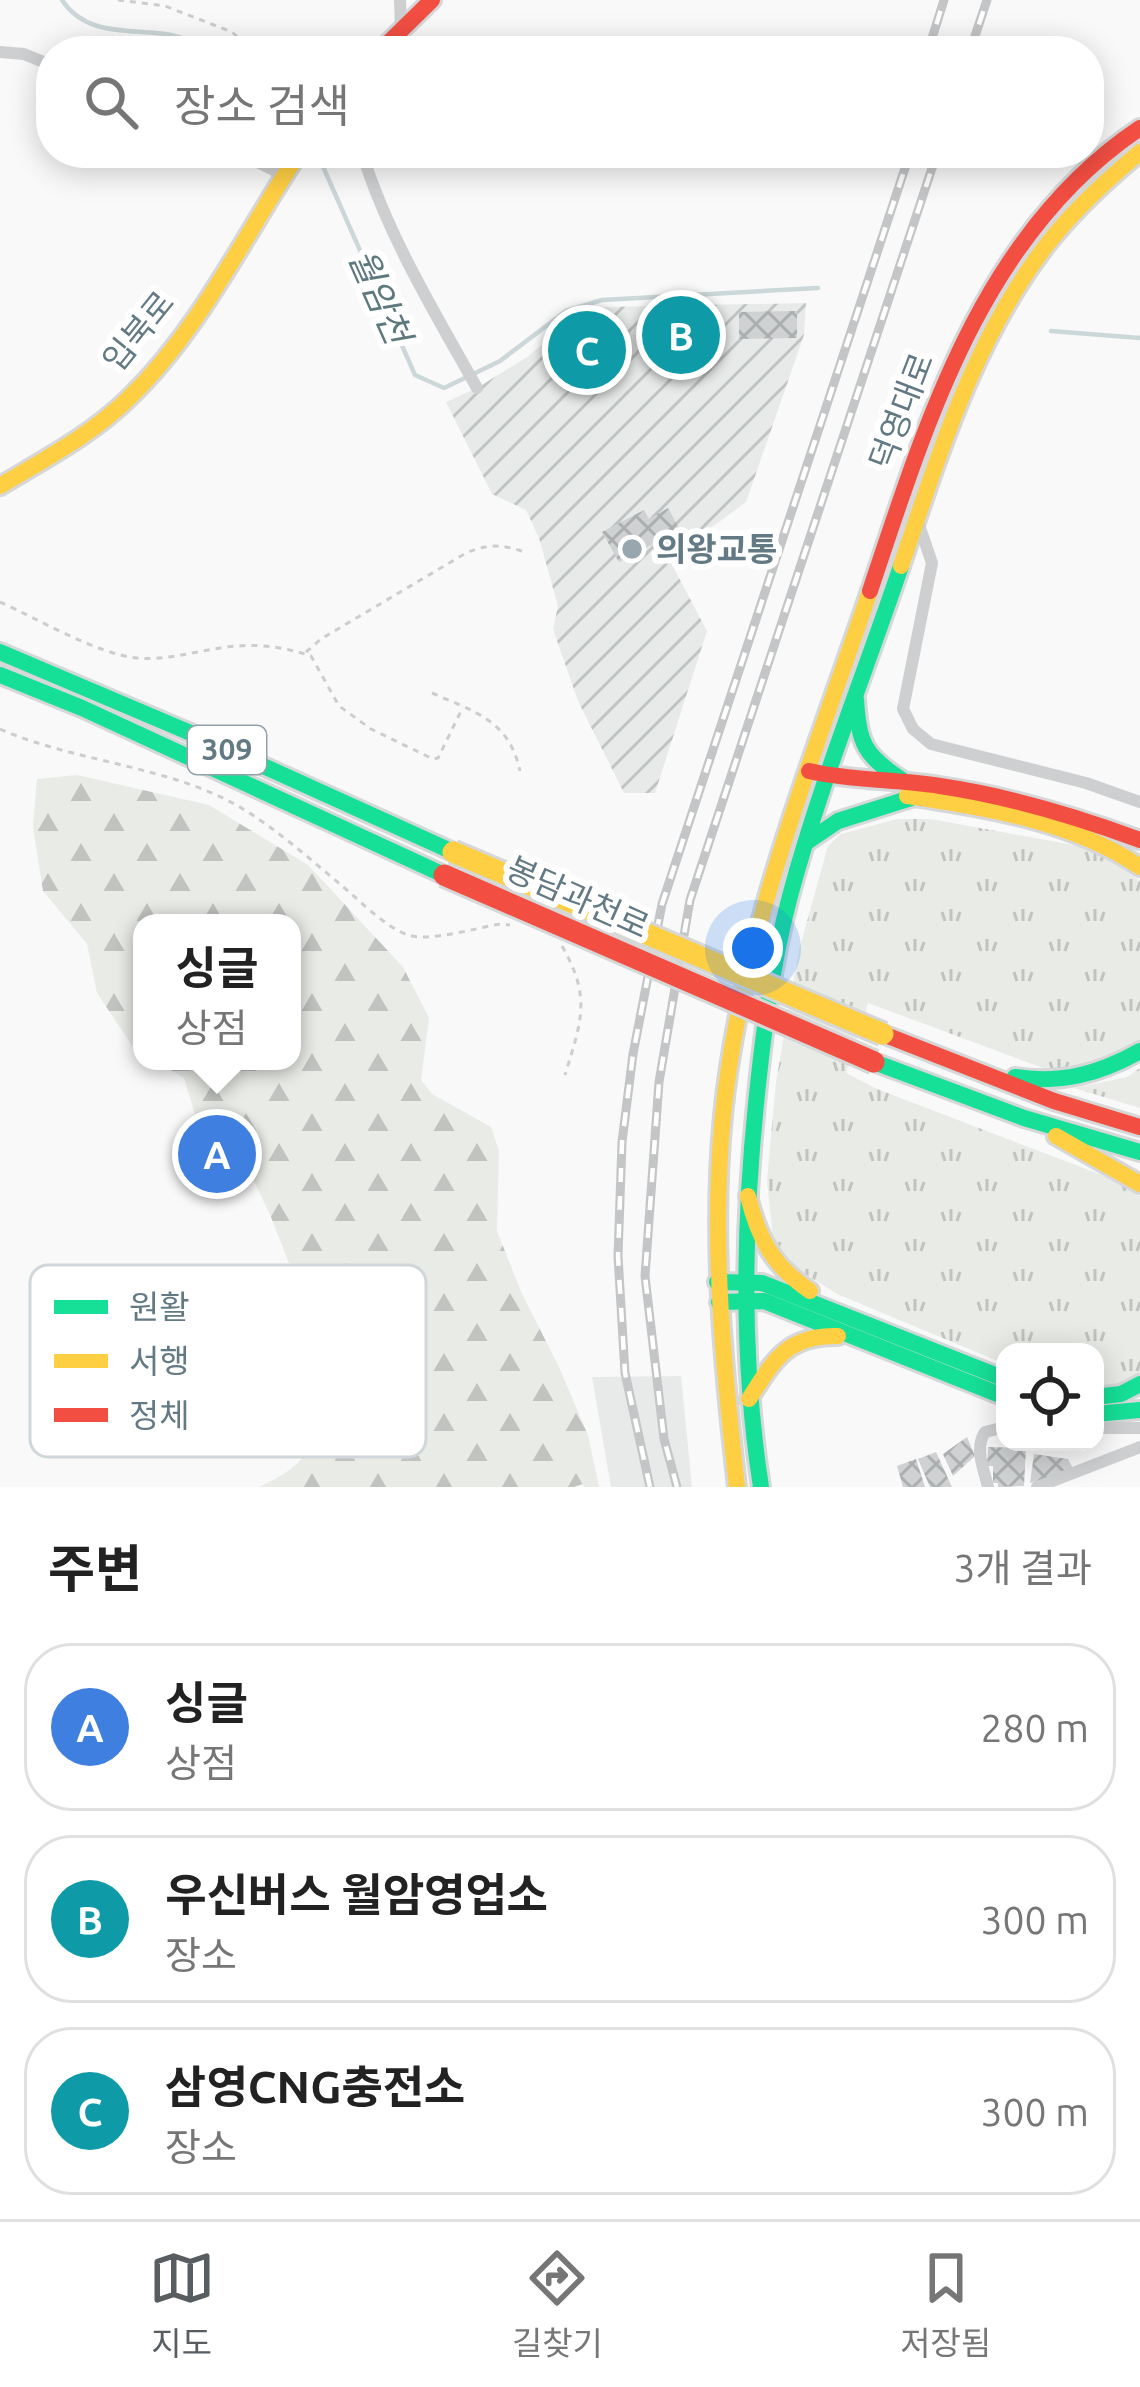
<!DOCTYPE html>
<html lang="ko">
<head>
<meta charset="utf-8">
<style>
	:root { --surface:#fff; --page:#f6f6f6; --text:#222; --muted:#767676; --line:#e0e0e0; --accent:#575d61 }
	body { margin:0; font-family:Ubuntu,"Noto Sans KR",sans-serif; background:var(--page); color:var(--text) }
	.controls { position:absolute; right:36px; bottom:36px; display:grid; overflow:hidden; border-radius:24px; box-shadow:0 6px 30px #0003 }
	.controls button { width:108px; height:108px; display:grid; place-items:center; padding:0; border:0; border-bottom:3px solid var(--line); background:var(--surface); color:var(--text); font:60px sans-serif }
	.you { position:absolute; left:753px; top:948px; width:42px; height:42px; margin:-30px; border:9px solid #fff; border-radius:50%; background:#1a73e8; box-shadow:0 0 0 18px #1a73e833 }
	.badge { display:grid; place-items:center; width:78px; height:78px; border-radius:50%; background:var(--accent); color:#fff; font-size:39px; font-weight:700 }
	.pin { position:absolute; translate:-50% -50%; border:6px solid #fff; box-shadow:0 3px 12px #0006 }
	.popup { position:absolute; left:133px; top:914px; width:168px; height:156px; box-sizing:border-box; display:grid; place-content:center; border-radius:24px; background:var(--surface); filter:drop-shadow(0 3px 9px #0005); font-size:39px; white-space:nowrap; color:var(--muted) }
	.popup b { font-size:45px; color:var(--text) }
	.popup::after { content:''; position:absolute; left:50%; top:100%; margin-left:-24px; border:24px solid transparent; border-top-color:var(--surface) }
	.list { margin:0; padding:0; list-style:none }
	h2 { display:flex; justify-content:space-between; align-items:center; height:156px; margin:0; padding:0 48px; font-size:51px }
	h2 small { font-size:39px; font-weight:400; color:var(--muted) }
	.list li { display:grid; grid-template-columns:78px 1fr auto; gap:36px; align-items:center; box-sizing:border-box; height:168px; margin:0 24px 24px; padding:0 24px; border:3px solid var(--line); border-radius:48px }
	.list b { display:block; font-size:45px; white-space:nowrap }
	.list p { margin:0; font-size:39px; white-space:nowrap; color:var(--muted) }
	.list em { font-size:39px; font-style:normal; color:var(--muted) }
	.icon { flex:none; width:66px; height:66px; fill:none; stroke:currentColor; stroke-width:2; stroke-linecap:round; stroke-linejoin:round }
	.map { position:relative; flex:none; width:1140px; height:1487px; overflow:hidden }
	.search { position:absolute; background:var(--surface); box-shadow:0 6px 30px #0003; left:36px; right:36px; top:36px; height:132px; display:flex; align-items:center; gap:30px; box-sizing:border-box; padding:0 42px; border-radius:48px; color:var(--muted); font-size:45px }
	.sheet { height:732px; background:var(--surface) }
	nav { display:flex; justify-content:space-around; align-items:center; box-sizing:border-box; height:168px; border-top:3px solid var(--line); background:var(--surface); font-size:33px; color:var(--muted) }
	nav a { display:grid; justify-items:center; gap:6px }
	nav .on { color:var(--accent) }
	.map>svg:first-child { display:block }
	.built { fill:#e8eaea }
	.industrial { fill:url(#industrial-furrows) }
	.grass { fill:url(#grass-tufts) }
	.forest { fill:url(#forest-firs) }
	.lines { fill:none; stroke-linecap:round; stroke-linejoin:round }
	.stream { stroke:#ccd7d9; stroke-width:4.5 }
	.building { fill:url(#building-cross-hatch) }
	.fast-casing { stroke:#d6d7d8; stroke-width:22 }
	.slow-casing { stroke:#d6d7d8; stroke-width:22 }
	.jam-casing { stroke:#d6d7d8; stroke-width:22 }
	.path { stroke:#cccdce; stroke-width:3; stroke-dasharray:6 6; stroke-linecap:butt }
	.street { stroke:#cecfd0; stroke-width:12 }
	.fast { stroke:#16e098; stroke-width:16 }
	.slow { stroke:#ffcf43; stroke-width:16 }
	.jam { stroke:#f24e42; stroke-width:16 }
	.rail-casing { stroke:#c3c5c6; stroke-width:9 }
	.rail { stroke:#fff; stroke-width:4.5; stroke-dasharray:14; stroke-linecap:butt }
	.slow-bridge-casing { stroke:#d6d7d7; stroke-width:27; stroke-linecap:butt }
	.jam-bridge-casing { stroke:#d6d7d7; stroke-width:27; stroke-linecap:butt }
	.slow-bridge { stroke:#ffcf43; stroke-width:21 }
	.jam-bridge { stroke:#f24e42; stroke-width:21 }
	.poi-dot { fill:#98a6ae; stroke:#fff; stroke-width:4.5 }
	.labels { text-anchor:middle; stroke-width:12; stroke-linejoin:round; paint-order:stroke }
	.shield { fill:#fff; stroke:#92a2aa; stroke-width:3 }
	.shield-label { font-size:30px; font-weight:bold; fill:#637a85 }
	.street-label { font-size:33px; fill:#637a85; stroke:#fff }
	.poi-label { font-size:33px; font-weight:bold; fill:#637a85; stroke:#fff; text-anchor:start }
	.water-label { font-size:36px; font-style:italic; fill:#5e797e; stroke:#fff }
	.key { fill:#fff; stroke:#d0d7da; stroke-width:3 }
	.key-label { font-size:33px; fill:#637a85 }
</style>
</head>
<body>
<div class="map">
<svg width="1140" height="1487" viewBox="0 0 1140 1487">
	<defs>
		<pattern id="industrial-furrows" width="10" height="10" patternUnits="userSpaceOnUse" patternTransform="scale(3)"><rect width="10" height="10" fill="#e8eaea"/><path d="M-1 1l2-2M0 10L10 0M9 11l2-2" fill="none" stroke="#c0c3c3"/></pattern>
		<pattern id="grass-tufts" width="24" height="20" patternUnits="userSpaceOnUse" patternTransform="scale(3)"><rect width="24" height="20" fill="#e8ebe6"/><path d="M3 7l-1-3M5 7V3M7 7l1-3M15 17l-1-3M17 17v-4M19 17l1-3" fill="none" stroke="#c0c3c0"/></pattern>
		<pattern id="forest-firs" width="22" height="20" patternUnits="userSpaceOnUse" patternTransform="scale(3)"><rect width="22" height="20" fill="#e8ebe6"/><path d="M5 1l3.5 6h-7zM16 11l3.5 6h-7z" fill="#c0c3c0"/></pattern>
		<pattern id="building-cross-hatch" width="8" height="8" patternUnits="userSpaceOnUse" patternTransform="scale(3)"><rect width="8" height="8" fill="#cfd1d2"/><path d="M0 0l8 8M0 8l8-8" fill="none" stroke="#acafb0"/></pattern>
	</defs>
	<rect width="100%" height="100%" fill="#f9f9f9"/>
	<path class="built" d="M 681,1376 L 692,1487 L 611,1487 L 592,1377 Z"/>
	<path class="industrial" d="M 806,303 L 804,335 L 746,502 L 669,559 L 707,631 L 655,793 L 624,793 L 578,701 L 553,629 L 558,606 L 539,538 L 526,510 L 492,494 L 446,402 L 477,388 L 527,357 L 570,322 L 605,307 Z"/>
	<g class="grass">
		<path d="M 897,819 L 931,819 L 1095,849 L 1140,881 L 1140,1043 L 1080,1071 L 1043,1068 L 868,1003 L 846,1073 L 877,1089 L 1115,1180 L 1140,1196 L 1140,1380 L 1095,1394 L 1095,1352 L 1005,1352 L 1005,1364 L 837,1294 L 799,1270 L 773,1238 L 767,1180 L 776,1082 L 799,950 L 828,846 L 841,834 Z"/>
		<path d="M 1140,1068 L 1140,1108 L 1074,1088 L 1127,1077 Z"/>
	</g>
	<path class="forest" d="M 77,775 L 209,805 L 308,865 L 403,967 L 429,1018 L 421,1080 L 432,1094 L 491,1127 L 499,1151 L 497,1231 L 522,1294 L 559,1367 L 588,1435 L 599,1487 L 584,1487 L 583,1484 L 574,1487 L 259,1487 C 302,1467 305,1457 326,1417 L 312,1373 L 304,1302 L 271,1217 L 255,1183 L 202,1137 L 184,1078 L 156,1061 L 292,1061 L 292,923 L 142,923 L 142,1052 L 133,1047 L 97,993 L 87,944 L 43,891 L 33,827 L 37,779 Z"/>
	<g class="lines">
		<g class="stream">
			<path d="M 62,0 C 87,38 132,28 171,35 C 186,38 203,46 218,51"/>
			<path d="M 317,153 L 415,375 L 444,388 L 500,361 L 566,311 L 602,300 L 818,288"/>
			<path d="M 1051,331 L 1140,338"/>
		</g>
	</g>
	<g class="building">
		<path d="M 797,311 L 797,338 L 739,339 L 739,312 Z"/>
		<path d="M 701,320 L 702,349 L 660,350 L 659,321 Z"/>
		<path d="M 611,322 L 619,336 L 604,346 L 621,373 L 609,380 L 592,354 L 567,370 L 558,356 Z"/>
		<path d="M 668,508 L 680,530 L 619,562 L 602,532 L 644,510 L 649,519 Z"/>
		<path d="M 967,1437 L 975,1456 L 953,1476 L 943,1454 Z"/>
		<path d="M 988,1447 L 1026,1448 L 1024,1486 L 998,1487 L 998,1483 L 993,1483 L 993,1466 L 987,1466 Z"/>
		<path d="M 936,1452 L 952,1487 L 930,1487 L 918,1459 Z"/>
		<path d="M 1034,1454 L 1068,1459 L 1075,1472 L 1030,1483 Z"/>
		<path d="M 916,1459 L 925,1487 L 903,1487 L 897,1466 Z"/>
	</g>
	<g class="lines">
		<defs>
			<g id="fast">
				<path d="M 0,652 L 186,731 L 453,852"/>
				<path d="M 0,675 L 82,708 L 444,875"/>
				<path d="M 856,699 C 859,744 864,755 902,780"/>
				<path d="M 807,842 L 838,821 L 914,797"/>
				<path d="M 874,1062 L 1024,1118 L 1140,1152"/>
				<path d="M 1015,1077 C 1061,1084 1099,1074 1140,1051"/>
				<path d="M 717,1282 L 762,1283 L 1005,1379"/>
				<path d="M 719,1302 L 764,1301 L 1005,1397"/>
				<path d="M 1095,1397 L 1121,1394 L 1140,1384"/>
				<path d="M 1095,1414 L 1140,1410"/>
				<path d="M 761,1487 C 741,1359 743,1232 756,1104 C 763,1034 772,964 790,896 C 820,784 864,676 901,566"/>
			</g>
			<g id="slow">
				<path d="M 0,486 C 45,459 93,434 130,397 C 201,328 245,234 299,153"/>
				<path d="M 901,566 C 939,455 975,336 1049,242 C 1076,208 1107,180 1140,152"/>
				<path d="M 907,796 C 986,808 1073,821 1140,867"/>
				<path d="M 1056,1136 L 1140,1184"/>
				<path d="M 748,1196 C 758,1238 773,1266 810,1291"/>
				<path d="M 749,1399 C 774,1360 787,1335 838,1336"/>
				<path d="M 737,1487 C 723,1364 711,1239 723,1115 C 741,934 812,762 870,591"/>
			</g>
			<g id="jam">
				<path d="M 380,51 L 432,0"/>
				<path d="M 870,591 C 927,420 983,233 1140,128"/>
				<path d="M 809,771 C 852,781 896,779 940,786 C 1008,796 1075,816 1140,840"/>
				<path d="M 883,1034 L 1054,1101 L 1140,1127"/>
			</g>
		</defs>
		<use href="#fast" class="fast-casing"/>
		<use href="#slow" class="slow-casing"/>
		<use href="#jam" class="jam-casing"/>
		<g class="path">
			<path d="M 118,0 L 165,6 L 232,32 L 253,51"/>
			<path d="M 0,602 C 38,619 97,654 137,658 C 172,661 204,648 238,646 C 263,644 288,648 311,656 L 339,706 L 371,729 L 433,759 L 438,758 L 463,707"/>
			<path d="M 306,652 L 321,639 L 466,553 C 488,544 502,544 524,552"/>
			<path d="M 432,693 C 475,712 509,720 520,771"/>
			<path d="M 0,729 C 75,762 169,766 238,806 C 274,827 309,858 341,885 C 359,900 385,927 408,935 C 430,942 476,928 500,924 L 510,925"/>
			<path d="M 562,946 C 592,998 581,1022 565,1075"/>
		</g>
		<g class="street">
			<path d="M 400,0 L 401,28"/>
			<path d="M 0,52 L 24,54 L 51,65"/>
			<path d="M 239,153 L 284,175"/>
			<path d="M 362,153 C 388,236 435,313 477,388"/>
			<path d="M 918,522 L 932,563 L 903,709 L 913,729 L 931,744 L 1086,783 L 1140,802"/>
			<path d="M 1095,1428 L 1140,1428"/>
			<path d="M 988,1487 C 984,1469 974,1449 985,1432 L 1005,1427"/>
			<path d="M 1037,1487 L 1140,1447"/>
		</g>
		<use href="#fast" class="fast"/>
		<use href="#slow" class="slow"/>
		<use href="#jam" class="jam"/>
		<defs>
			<g id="rail">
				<path d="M 928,51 L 944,0"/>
				<path d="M 970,51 L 987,0"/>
				<path d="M 650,1487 L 625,1373 L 618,1256 L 622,1142 L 633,1054 L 662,904 L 910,153"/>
				<path d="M 677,1487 L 664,1439 L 645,1276 L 659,1082 L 690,900 L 937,153"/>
			</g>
		</defs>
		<use href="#rail" class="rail-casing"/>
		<use href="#rail" class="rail"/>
		<defs>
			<path id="slow-bridge" d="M 453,852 L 883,1034"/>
			<path id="jam-bridge" d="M 444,875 L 874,1062"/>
		</defs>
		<use href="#slow-bridge" class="slow-bridge-casing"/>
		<use href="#jam-bridge" class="jam-bridge-casing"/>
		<use href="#slow-bridge" class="slow-bridge"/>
		<use href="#jam-bridge" class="jam-bridge"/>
	</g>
	<circle class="poi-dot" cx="632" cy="549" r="12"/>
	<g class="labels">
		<rect class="shield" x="188" y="726" width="78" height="48" rx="9"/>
		<g class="shield-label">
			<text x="227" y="760">309</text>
		</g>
		<g class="street-label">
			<text transform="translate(138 331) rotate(-51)" y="12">입북로</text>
			<text transform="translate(901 411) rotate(-69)" y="12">덕영대로</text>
			<text transform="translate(578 897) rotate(24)" y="12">봉담과천로</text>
		</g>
		<g class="poi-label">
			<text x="656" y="561">의왕교통</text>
		</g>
		<g class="water-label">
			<text transform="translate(380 296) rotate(66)" y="13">월암천</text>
		</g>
	</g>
	<rect x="30" y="1265" width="396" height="192" rx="18" class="key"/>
	<rect x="54" y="1300" width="54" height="14" fill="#16e098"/>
	<rect x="54" y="1354" width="54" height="14" fill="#ffcf43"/>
	<rect x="54" y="1408" width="54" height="14" fill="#f24e42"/>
	<g class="key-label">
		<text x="129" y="1319">원활</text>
		<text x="129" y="1373">서행</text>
		<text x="129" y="1427">정체</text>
	</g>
</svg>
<div class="controls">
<button><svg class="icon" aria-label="locate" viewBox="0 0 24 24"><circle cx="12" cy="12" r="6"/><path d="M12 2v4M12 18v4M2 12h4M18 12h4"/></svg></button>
</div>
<div class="you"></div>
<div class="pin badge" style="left:217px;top:1154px;background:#3f7fe0">A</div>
<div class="popup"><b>싱글</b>상점</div>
<div class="pin badge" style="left:681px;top:335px;background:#0f9aa8">B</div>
<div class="pin badge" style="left:587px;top:350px;background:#0f9aa8">C</div>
<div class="search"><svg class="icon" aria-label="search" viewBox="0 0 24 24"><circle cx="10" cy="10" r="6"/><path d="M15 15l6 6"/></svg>장소 검색</div>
</div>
<section class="sheet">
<h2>주변<small>3개 결과</small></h2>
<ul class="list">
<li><span class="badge" style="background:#3f7fe0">A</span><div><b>싱글</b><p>상점</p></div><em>280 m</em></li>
<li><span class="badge" style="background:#0f9aa8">B</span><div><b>우신버스 월암영업소</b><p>장소</p></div><em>300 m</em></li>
<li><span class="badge" style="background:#0f9aa8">C</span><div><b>삼영CNG충전소</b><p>장소</p></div><em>300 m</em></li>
</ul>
</section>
<nav>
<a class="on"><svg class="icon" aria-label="map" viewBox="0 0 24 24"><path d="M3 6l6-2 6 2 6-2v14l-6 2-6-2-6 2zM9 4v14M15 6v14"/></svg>지도</a>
<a><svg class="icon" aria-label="directions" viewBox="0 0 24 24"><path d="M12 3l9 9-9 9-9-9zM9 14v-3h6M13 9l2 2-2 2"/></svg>길찾기</a>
<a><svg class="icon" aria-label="saved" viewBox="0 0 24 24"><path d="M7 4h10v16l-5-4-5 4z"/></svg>저장됨</a>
</nav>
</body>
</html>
